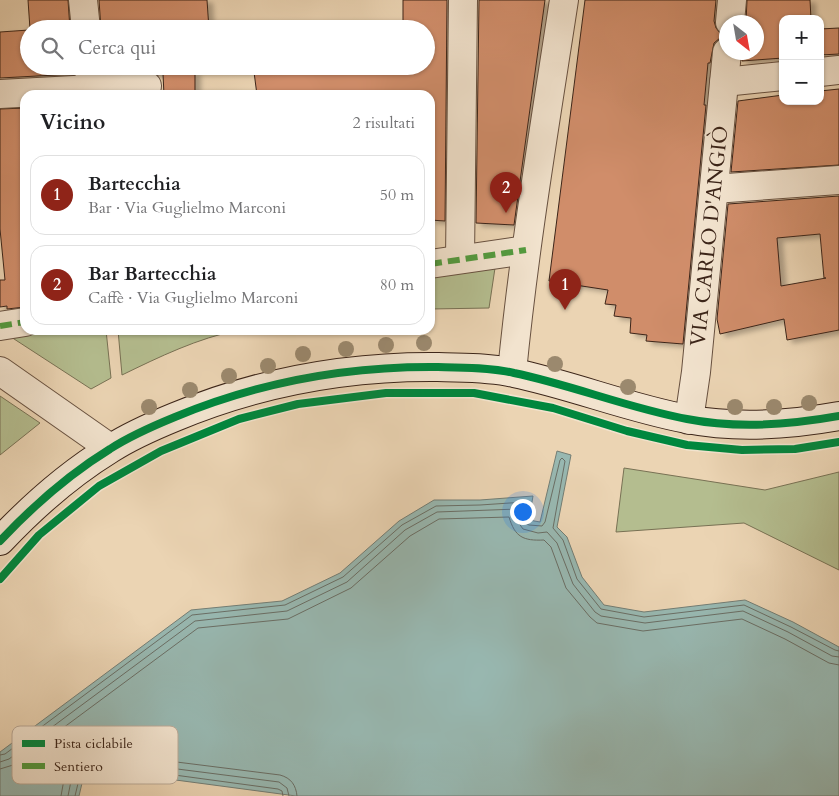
<!DOCTYPE html>
<html lang="it">
<head>
<meta charset="utf-8">
<style>
	:root { --surface:#fff; --page:#f2f2f2; --text:#202124; --muted:#757577; --line:#e0e0e0; --accent:#8f2418 }
	body { margin:0; font-family:Cardo,serif; background:var(--page); color:var(--text) }
	.controls { position:absolute; right:15px; top:15px; display:grid; overflow:hidden; border-radius:10px; box-shadow:0 1px 4px #0004 }
	.controls button { width:45px; height:45px; display:grid; place-items:center; padding:0; border:0; border-bottom:1px solid var(--line); background:var(--surface); color:var(--text); font:25px sans-serif }
	.compass { position:absolute; left:719px; top:15px; width:45px; height:45px; border-radius:50%; background:var(--surface); box-shadow:0 1px 4px #0004; rotate:149deg }
	.you { position:absolute; left:522px; top:511px; width:18px; height:18px; margin:-12px; border:4px solid #fff; border-radius:50%; background:#1a73e8; box-shadow:0 0 0 8px #1a73e833 }
	.badge { display:grid; place-items:center; width:32px; height:32px; border-radius:50%; background:var(--accent); color:#fff; font-size:16px; font-weight:700 }
	.pin { position:absolute; translate:-50% -41px; filter:drop-shadow(0 1px 2px #0008) }
	.pin::after { content:''; position:absolute; top:26px; width:18px; height:15px; background:inherit; clip-path:polygon(0 0,100% 0,50% 100%) }
	.list { margin:0; padding:0; list-style:none }
	h2 { display:flex; justify-content:space-between; align-items:center; height:65px; margin:0; padding:0 20px; font-size:21px }
	h2 small { font-size:16px; font-weight:400; color:var(--muted) }
	.list li { display:grid; grid-template-columns:32px 1fr auto; gap:15px; align-items:center; box-sizing:border-box; height:80px; margin:0 10px 10px; padding:0 10px; border:1px solid var(--line); border-radius:15px }
	.list b { display:block; font-size:19px; white-space:nowrap }
	.list p { margin:0; font-size:16px; white-space:nowrap; color:var(--muted) }
	.list em { font-size:16px; font-style:normal; color:var(--muted) }
	.icon { flex:none; width:28px; height:28px; fill:none; stroke:currentColor; stroke-width:2; stroke-linecap:round; stroke-linejoin:round }
	.map { position:relative; flex:none; width:839px; height:796px; overflow:hidden }
	.search { position:absolute; background:var(--surface); box-shadow:0 1px 4px #0004; left:20px; top:20px; width:415px; height:55px; display:flex; align-items:center; gap:12px; box-sizing:border-box; padding:0 18px; border-radius:28px; color:var(--muted); font-size:19px }
	.panel { position:absolute; background:var(--surface); box-shadow:0 1px 4px #0004; left:20px; top:90px; width:415px; height:245px; border-radius:15px }
	.map>svg:first-child { display:block }
	.green { fill:#b4bd8f; stroke:#787154 }
	.water { fill:#98b8b1; stroke:#737d74 }
	.lines { fill:none; stroke-linecap:round; stroke-linejoin:round }
	.shore { stroke:#6a6e65; stroke-width:1 }
	.building { fill:#d08d6a; stroke:#3c2519; fill-rule:evenodd; filter:url(#shadow) }
	.street-casing { stroke:#685140; stroke-width:30 }
	.secondary-casing { stroke:#3c2519; stroke-width:30 }
	.street { stroke:#f2e3ce; stroke-width:28 }
	.secondary { stroke:#f2e3ce; stroke-width:28 }
	.quiet { stroke:#529b3e; stroke-width:6; stroke-dasharray:12 6; stroke-linecap:butt }
	.cycleway-casing { stroke:#f2e3ce; stroke-width:11 }
	.cycleway { stroke:#00873e; stroke-width:8 }
	.tree { fill:#9b896e }
	.labels { text-anchor:middle; stroke-width:4; stroke-linejoin:round; paint-order:stroke }
	.street-label { font-size:21px; fill:#3c2519; stroke:#f2e3ce }
	.key { fill:#f2e3ce; stroke:#bbaa98; stroke-width:1 }
	.key-label { font-size:14px; fill:#3c2519 }
</style>
</head>
<body>
<div class="map">
<svg width="839" height="796" viewBox="0 0 839 796">
	<defs>
		<filter id="shadow"><feDropShadow dx="5.5" dy="3" stdDeviation="2.5" flood-color="#0004"/></filter>
	</defs>
	<rect width="100%" height="100%" fill="#ebd4b3"/>
	<filter id="stains"><feTurbulence type="fractalNoise" baseFrequency=".004" numOctaves="4"/><feColorMatrix values="0 0 0 0 .2 0 0 0 0 .09 0 0 0 0 .02 0 0 0 .5 -.17"/></filter>
	<radialGradient id="worn" r=".72"><stop offset=".6" stop-color="#630" stop-opacity="0"/><stop offset="1" stop-color="#630" stop-opacity=".3"/></radialGradient>
	<g class="green">
		<path d="M 495,268 L 489,308 L 430,309 L 430,277 Z"/>
		<path d="M 63,330 L 106,330 L 111,378 L 91,389 L 11,337 Z"/>
		<path d="M 118,330 L 239,330 C 198,338 159,357 122,375 Z"/>
		<path d="M 0,396 L 40,423 L 0,455 Z"/>
		<path d="M 624,468 L 765,490 L 839,472 L 839,570 L 744,523 L 616,532 Z"/>
	</g>
	<path class="water" d="M 557,451 L 571,455 L 557,527 L 567,537 L 582,577 L 604,605 L 644,612 L 745,600 L 793,622 L 839,647 L 839,796 L 296,796 L 108,771 L 83,779 L 79,796 L 0,796 L 0,752 L 191,610 L 282,601 L 340,573 L 399,521 L 434,500 L 480,500 L 533,496 L 529,520 L 540,522 Z"/>
	<g class="lines">
		<g class="shore">
			<path d="M 0,755 L 5,754 L 192,615 L 285,605 L 343,577 L 402,525 L 436,506 L 480,505 L 525,502 L 526,504 L 524,519 L 525,523 L 529,525 L 542,526 L 545,522 L 560,460 L 562,458 L 565,461 L 553,528 L 563,540 L 577,579 L 601,609 L 644,617 L 744,605 L 791,627 L 835,650 L 839,651"/>
			<path d="M 0,762 L 9,759 L 195,621 L 287,611 L 347,582 L 405,530 L 437,512 L 518,509 L 518,522 L 523,529 L 538,533 L 547,532 L 557,543 L 573,584 L 595,612 L 601,616 L 645,623 L 743,611 L 788,632 L 832,656 L 839,657"/>
			<path d="M 0,769 L 13,765 L 198,628 L 288,619 L 351,588 L 410,536 L 439,519 L 509,517 C 515,537 523,541 544,540 L 551,547 L 566,588 L 590,617 L 597,623 L 643,631 L 742,619 L 785,639 L 829,663 L 839,665"/>
			<path d="M 61,796 L 65,774 L 70,766 L 78,761 L 105,753 L 280,775 C 291,778 296,785 297,796"/>
			<path d="M 68,796 L 72,776 L 76,770 L 107,760 L 279,782 L 287,788 L 289,796"/>
			<path d="M 75,796 L 80,775 L 108,766 L 278,789 L 282,791 L 283,796"/>
		</g>
	</g>
	<g class="building">
		<path d="M 28,0 L 68,0 L 70,29 L 30,29 Z"/>
		<path d="M 99,0 L 207,0 L 209,29 L 101,29 Z"/>
		<path d="M 403,0 L 447,0 L 445,221 L 430,220 L 430,95 L 257,95 L 254,72 L 300,66 L 426,66 L 426,29 L 403,29 Z"/>
		<path d="M 479,0 L 545,0 L 514,225 L 476,223 Z"/>
		<path d="M 585,0 L 716,0 L 714,21 L 716,28 L 721,34 L 726,37 L 720,38 L 714,43 L 710,63 L 708,63 L 704,105 L 706,105 L 683,344 L 646,341 L 647,335 L 630,333 L 631,318 L 614,316 L 616,305 L 605,304 L 608,290 L 549,281 Z"/>
		<path d="M 747,0 L 810,0 L 811,19 L 783,19 L 783,58 L 742,61 L 742,52 L 756,52 L 756,22 L 746,22 Z"/>
		<path d="M 839,28 L 839,54 L 820,55 L 820,29 Z"/>
		<path d="M 29,30 L 29,66 L 74,66 L 74,74 L 0,78 L 0,32 Z"/>
		<path d="M 105,66 L 178,66 L 179,72 L 195,72 L 195,95 L 164,95 L 163,74 L 157,75 L 154,72 L 146,70 L 105,73 Z"/>
		<path d="M 839,89 L 839,165 L 731,172 L 738,101 L 783,95 L 783,101 L 820,101 L 820,91 Z"/>
		<path d="M 25,108 L 25,307 L 7,309 L 7,306 L 0,307 L 0,280 L 5,280 L 0,229 L 0,109 Z"/>
		<path d="M 839,196 L 839,330 L 787,340 L 784,319 L 720,334 L 717,319 L 728,204 ZM 820,234 L 824,278 L 826,278 L 781,286 L 777,238 Z"/>
	</g>
	<g class="lines">
		<defs>
			<g id="street">
				<path d="M 83,0 L 86,29"/>
				<path d="M 730,22 L 732,0"/>
				<path d="M 89,66 L 91,95"/>
				<path d="M 820,72 L 839,70"/>
				<path d="M 724,82 L 783,76"/>
				<path d="M 0,94 L 147,86"/>
				<path d="M 714,189 L 839,180"/>
				<path d="M 460,259 L 463,0"/>
				<path d="M 430,264 L 526,250"/>
				<path d="M 0,326 L 25,322"/>
				<path d="M 0,371 L 110,448"/>
				<path d="M 512,372 C 524,248 545,124 564,0"/>
				<path d="M 689,420 L 696,372 L 727,52"/>
			</g>
			<path id="secondary" d="M 0,541 C 32,507 71,473 110,449 C 130,436 153,426 175,417 C 259,382 346,366 438,367 C 463,368 489,367 514,373 C 572,385 628,408 687,419 C 738,429 789,425 839,416"/>
		</defs>
		<use href="#street" class="street-casing"/>
		<use href="#secondary" class="secondary-casing"/>
		<use href="#street" class="street"/>
		<use href="#secondary" class="secondary"/>
		<g class="quiet">
			<path d="M 430,264 L 526,250"/>
			<path d="M 0,326 L 25,322"/>
		</g>
		<defs>
			<g id="cycleway">
				<path d="M 0,541 C 32,507 71,473 110,449 C 130,436 153,426 175,417 C 259,382 346,366 438,367 C 463,368 489,367 514,373 C 572,385 628,408 687,419 C 738,429 789,425 839,416"/>
				<path d="M 0,579 L 39,535 L 99,486 L 161,451 L 239,419 L 298,404 L 386,393 L 474,393 L 553,408 L 627,431 L 687,445 L 742,450 L 795,449 L 839,442"/>
			</g>
		</defs>
		<use href="#cycleway" class="cycleway-casing"/>
		<use href="#cycleway" class="cycleway"/>
	</g>
	<g class="tree">
		<circle cx="424" cy="343" r="8"/>
		<circle cx="386" cy="345" r="8"/>
		<circle cx="346" cy="349" r="8"/>
		<circle cx="303" cy="354" r="8"/>
		<circle cx="555" cy="364" r="8"/>
		<circle cx="268" cy="366" r="8"/>
		<circle cx="229" cy="376" r="8"/>
		<circle cx="628" cy="387" r="8"/>
		<circle cx="190" cy="390" r="8"/>
		<circle cx="809" cy="403" r="8"/>
		<circle cx="149" cy="407" r="8"/>
		<circle cx="735" cy="407" r="8"/>
		<circle cx="774" cy="407" r="8"/>
	</g>
	<g class="labels">
		<g class="street-label">
			<text transform="translate(709 236) rotate(-84)" y="7">VIA CARLO D'ANGIÒ</text>
		</g>
	</g>
	<rect x="12" y="726" width="166" height="58" rx="8" class="key"/>
	<rect x="22" y="740" width="23" height="7" fill="#00873e"/>
	<rect x="22" y="763" width="23" height="6" fill="#529b3e"/>
	<g class="key-label">
		<text x="54" y="748">Pista ciclabile</text>
		<text x="54" y="771">Sentiero</text>
	</g>
	<rect width="100%" height="100%" filter="url(#stains)"/>
	<rect width="100%" height="100%" fill="url(#worn)"/>
</svg>
<div class="controls">
<button>+</button>
<button>−</button>
</div>
<svg class="compass" viewBox="-18 -18 36 36"><path d="M0-13l5 13h-10z" fill="#e53935"/><path d="M0 13l5-13h-10z" fill="#757577"/></svg>
<div class="you"></div>
<div class="pin badge" style="left:565px;top:310px">1</div>
<div class="pin badge" style="left:506px;top:213px">2</div>
<div class="search"><svg class="icon" aria-label="search" viewBox="0 0 24 24"><circle cx="10" cy="10" r="6"/><path d="M15 15l6 6"/></svg>Cerca qui</div>
<section class="panel">
<h2>Vicino<small>2 risultati</small></h2>
<ul class="list">
<li><span class="badge">1</span><div><b>Bartecchia</b><p>Bar · Via Guglielmo Marconi</p></div><em>50 m</em></li>
<li><span class="badge">2</span><div><b>Bar Bartecchia</b><p>Caffè · Via Guglielmo Marconi</p></div><em>80 m</em></li>
</ul>
</section>
</div>
</body>
</html>
